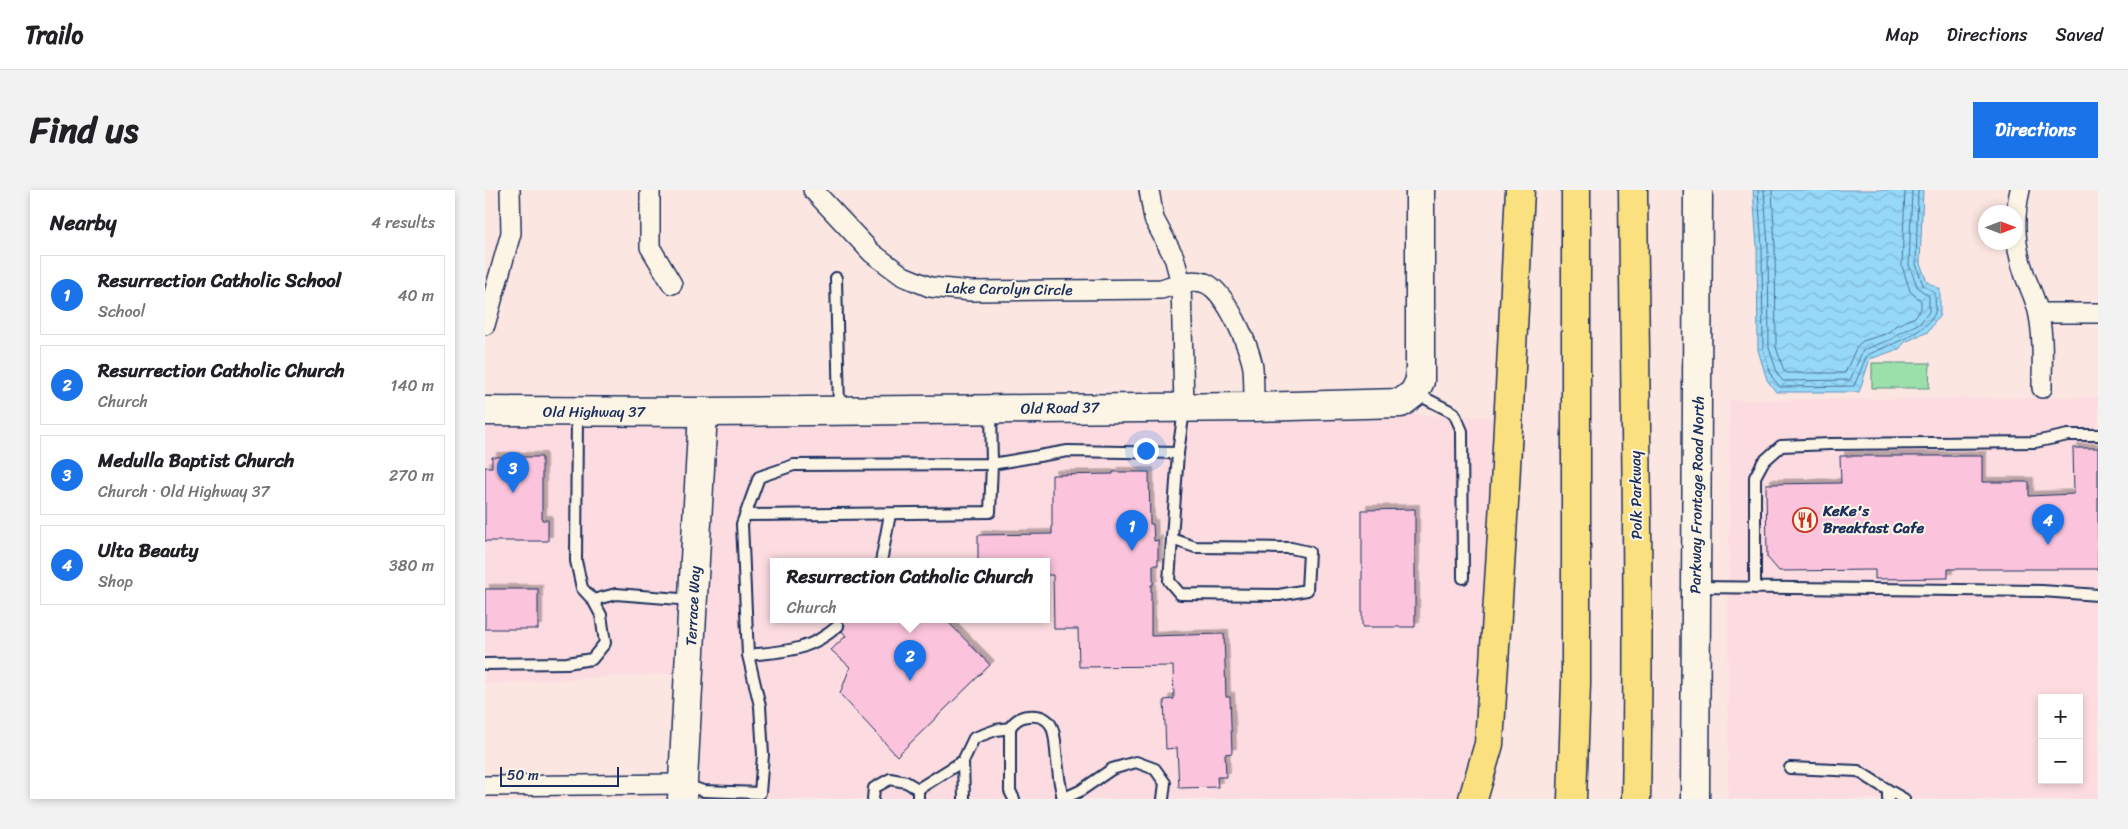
<!DOCTYPE html>
<html lang="en">
<head>
<meta charset="utf-8">
<style>
	:root { --surface:#fff; --page:#f2f2f2; --text:#202124; --muted:#757577; --line:#e0e0e0; --accent:#1a73e8 }
	body { margin:0; font-family:Sriracha,sans-serif; background:var(--page); color:var(--text) }
	.controls { position:absolute; right:15px; bottom:15px; display:grid; overflow:hidden; border-radius:0px; box-shadow:0 2px 8px #0003 }
	.controls button { width:45px; height:45px; display:grid; place-items:center; padding:0; border:0; border-bottom:1px solid var(--line); background:var(--surface); color:var(--text); font:25px sans-serif }
	.compass { position:absolute; left:1493px; top:15px; width:45px; height:45px; border-radius:50%; background:var(--surface); box-shadow:0 2px 8px #0003; rotate:90deg }
	.scale { position:absolute; left:15px; bottom:12px; width:119px; box-sizing:border-box; padding-left:5px; border:2px solid #1b2f5e; border-top:0; font-size:14px; line-height:18px; white-space:nowrap; color:#1b2f5e; -webkit-text-stroke:4px #fcf5e5; paint-order:stroke }
	.you { position:absolute; left:660px; top:260px; width:18px; height:18px; margin:-12px; border:4px solid #fff; border-radius:50%; background:#1a73e8; box-shadow:0 0 0 8px #1a73e833 }
	.badge { display:grid; place-items:center; width:32px; height:32px; border-radius:50%; background:var(--accent); color:#fff; font-size:16px; font-weight:700 }
	.pin { position:absolute; translate:-50% -41px; filter:drop-shadow(0 1px 2px #0008) }
	.pin::after { content:''; position:absolute; top:26px; width:18px; height:15px; background:inherit; clip-path:polygon(0 0,100% 0,50% 100%) }
	.popup { position:absolute; left:285px; top:368px; width:280px; height:65px; box-sizing:border-box; display:grid; place-content:center; border-radius:0px; background:var(--surface); filter:drop-shadow(0 1px 4px #0005); font-size:16px; white-space:nowrap; color:var(--muted) }
	.popup b { font-size:19px; color:var(--text) }
	.popup::after { content:''; position:absolute; left:50%; top:100%; margin-left:-10px; border:10px solid transparent; border-top-color:var(--surface) }
	.list { margin:0; padding:0; list-style:none }
	h2 { display:flex; justify-content:space-between; align-items:center; height:65px; margin:0; padding:0 20px; font-size:21px }
	h2 small { font-size:16px; font-weight:400; color:var(--muted) }
	.list li { display:grid; grid-template-columns:32px 1fr auto; gap:15px; align-items:center; box-sizing:border-box; height:80px; margin:0 10px 10px; padding:0 10px; border:1px solid var(--line); border-radius:0px }
	.list b { display:block; font-size:19px; white-space:nowrap }
	.list p { margin:0; font-size:16px; white-space:nowrap; color:var(--muted) }
	.list em { font-size:16px; font-style:normal; color:var(--muted) }
	.map { position:relative; flex:none; width:1613px; height:609px; overflow:hidden; border-radius:0px }
	header { display:flex; align-items:center; gap:30px; box-sizing:border-box; height:70px; padding:0 25px; background:var(--surface); border-bottom:1px solid var(--line) }
	header strong { font-size:24px }
	nav { display:flex; gap:28px; margin-inline-start:auto; font-size:18px }
	.intro { display:flex; align-items:center; justify-content:space-between; box-sizing:border-box; height:120px; padding:0 30px }
	h1 { margin:0; font-size:35px }
	.button { padding:12px 22px; border-radius:0px; background:var(--accent); color:#fff; font-size:18px; font-weight:700 }
	main { display:flex; gap:30px; padding:0 30px }
	aside { flex:1; background:var(--surface); border-radius:0px; box-shadow:0 2px 8px #0003 }
	.map>svg:first-child { display:block }
	.built { fill:#fcdce0; fill-rule:evenodd }
	.green { fill:#9bdfaa; stroke:#5b8784 }
	.water { fill:url(#water-waves); stroke:#6494ba }
	.lines { fill:none; stroke-linecap:round; stroke-linejoin:round }
	.shore { stroke:#4c739b; stroke-width:1 }
	.building { fill:#fbc4dc; stroke:#1b2f5e; filter:url(#shadow) }
	.lane-casing { stroke:#1b2f5e; stroke-width:14 }
	.street-casing { stroke:#1b2f5e; stroke-width:22 }
	.secondary-casing { stroke:#1b2f5e; stroke-width:31 }
	.highway-casing { stroke:#1b2f5e; stroke-width:31 }
	.lane { stroke:#fcf5e5; stroke-width:10 }
	.street { stroke:#fcf5e5; stroke-width:19 }
	.secondary { stroke:#fcf5e5; stroke-width:28 }
	.highway { stroke:#fbe080; stroke-width:28 }
	.labels { text-anchor:middle; stroke-width:4; stroke-linejoin:round; paint-order:stroke }
	.street-label { font-size:15px; fill:#1b2f5e; stroke:#fcf5e5 }
	.poi-label { font-size:15px; font-weight:bold; fill:#1b2f5e; stroke:#fcf5e5; text-anchor:start }
</style>
</head>
<body>
<header>
<strong>Trailo</strong>
<nav><a>Map</a><a>Directions</a><a>Saved</a></nav>
</header>
<div class="intro"><h1>Find us</h1><a class="button">Directions</a></div>
<main>
<aside>
<h2>Nearby<small>4 results</small></h2>
<ul class="list">
<li><span class="badge">1</span><div><b>Resurrection Catholic School</b><p>School</p></div><em>40 m</em></li>
<li><span class="badge">2</span><div><b>Resurrection Catholic Church</b><p>Church</p></div><em>140 m</em></li>
<li><span class="badge">3</span><div><b>Medulla Baptist Church</b><p>Church · Old Highway 37</p></div><em>270 m</em></li>
<li><span class="badge">4</span><div><b>Ulta Beauty</b><p>Shop</p></div><em>380 m</em></li>
</ul>
</aside>
<div class="map">
<svg width="1613" height="609" viewBox="0 0 1613 609">
	<defs>
		<pattern id="water-waves" width="16" height="10" patternUnits="userSpaceOnUse" patternTransform="scale(1.25)"><rect width="16" height="10" fill="#95d8f7"/><path d="M0 5q4-4 8 0t8 0" fill="none" stroke="#80bad6"/></pattern>
		<filter id="shadow"><feDropShadow dx="4.5" dy="-4.5" stdDeviation="0" flood-color="#0004"/></filter>
	</defs>
	<rect width="100%" height="100%" fill="#fce6e2"/>
	<filter id="ink" filterUnits="userSpaceOnUse"><feTurbulence type="fractalNoise" baseFrequency=".02" numOctaves="2"/><feDisplacementMap in="SourceGraphic" scale="10" xChannelSelector="R" yChannelSelector="G"/><feConvolveMatrix kernelMatrix="1 2 1 2 8 2 1 2 1" color-interpolation-filters="sRGB"/></filter>
	<g filter="url(#ink)">
		<g class="built">
			<path d="M 1613,207 L 1613,609 L 1243,609 L 1244,210 ZM 1557,508 L 1594,508 L 1594,590 L 1557,590 Z"/>
			<path d="M 869,223 L 1007,227 L 996,505 L 983,578 L 972,609 L 207,609 L 227,230 ZM 289,372 L 561,372 L 561,430 L 289,430 Z"/>
			<path d="M 0,229 L 208,230 L 195,483 L 0,494 Z"/>
		</g>
		<path class="green" d="M 1387,173 L 1445,173 L 1444,198 L 1387,198 Z"/>
		<path class="water" d="M 1268,0 L 1438,0 L 1435,73 L 1442,92 L 1455,99 L 1455,125 L 1443,142 L 1420,152 L 1414,159 L 1385,169 L 1374,202 L 1291,202 L 1282,190 L 1273,160 L 1272,57 Z"/>
		<g class="lines">
			<g class="shore">
				<path d="M 1273,0 L 1277,57 L 1278,159 L 1287,187 L 1295,197 L 1369,196 L 1382,165 C 1398,158 1446,141 1450,122 C 1451,117 1450,109 1450,103 L 1438,95 L 1431,74 L 1433,0"/>
				<path d="M 1279,0 L 1283,57 L 1284,158 L 1293,185 L 1298,191 L 1365,190 L 1378,160 L 1407,149 L 1414,143 L 1435,133 L 1444,122 L 1444,106 L 1433,98 L 1424,75 L 1427,0"/>
				<path d="M 1287,0 L 1290,57 L 1291,157 L 1299,181 L 1302,183 L 1360,183 L 1372,156 L 1378,151 L 1403,143 L 1410,136 L 1430,127 L 1436,119 L 1436,111 L 1425,101 L 1417,76 L 1420,0"/>
			</g>
		</g>
		<g class="building">
			<path d="M 1588,258 L 1613,258 L 1613,379 L 1463,379 L 1463,388 L 1390,389 L 1390,380 L 1294,381 L 1282,367 L 1281,294 L 1356,293 L 1355,266 L 1497,266 L 1497,292 L 1544,292 L 1544,306 L 1589,304 Z"/>
			<path d="M 7,267 L 57,267 L 57,330 L 63,330 L 63,351 L 0,351 L 0,277 L 7,277 Z"/>
			<path d="M 628,282 L 664,282 L 665,334 L 668,334 L 669,351 L 673,350 L 673,375 L 668,375 L 668,395 L 666,395 L 666,446 L 739,444 L 741,507 L 745,507 L 747,563 L 740,564 L 741,587 L 732,587 L 733,597 L 694,598 L 692,558 L 681,559 L 679,510 L 689,509 L 688,476 L 594,477 L 593,439 L 569,439 L 568,385 L 561,385 L 561,372 L 493,372 L 493,345 L 567,344 L 567,285 L 628,284 Z"/>
			<path d="M 930,319 L 930,437 L 877,437 L 877,320 Z"/>
			<rect x="0" y="399" width="53" height="40"/>
			<path d="M 356,430 L 461,430 L 505,475 L 412,566 L 355,504 L 365,477 L 346,460 L 361,446 L 357,441 L 360,435 Z"/>
		</g>
		<g class="lines">
			<defs>
				<g id="lane">
					<path d="M 351,88 L 354,219"/>
					<path d="M 930,203 L 969,223 L 977,241 L 978,388"/>
					<path d="M 92,222 L 91,371 L 97,398 L 108,410 L 131,404 L 207,410"/>
					<path d="M 261,325 L 505,322 L 507,274 L 583,261 L 693,263"/>
					<path d="M 687,349 L 710,357 L 806,358 L 824,362 L 822,400 L 794,405 L 695,404 L 684,391 L 693,263 L 699,220"/>
					<path d="M 396,372 L 405,324"/>
					<path d="M 1212,397 L 1557,401 L 1613,405"/>
					<path d="M 1270,398 L 1270,287 L 1278,272 L 1296,256 L 1345,254 L 1550,252 L 1583,245 L 1613,245"/>
					<path d="M 263,465 C 301,461 323,462 353,436"/>
					<path d="M 0,474 L 82,473 L 107,469 L 120,453 L 116,425 L 108,410"/>
					<path d="M 1305,578 L 1373,581 L 1403,600 L 1403,609"/>
					<path d="M 199,594 L 218,601 L 275,603 L 278,565 L 275,516 L 263,465 L 257,334 L 274,287 L 309,275 L 507,274 L 506,221"/>
					<path d="M 1403,600 L 1419,609"/>
					<path d="M 388,609 L 389,598 L 405,589 L 421,592 L 433,599"/>
					<path d="M 433,609 L 433,599 L 478,571"/>
					<path d="M 479,609 L 478,571 L 489,548 L 511,540 L 525,538"/>
					<path d="M 529,609 L 525,601 L 525,538 C 528,532 536,526 543,526 C 573,523 569,549 572,570 C 573,583 575,596 578,609"/>
					<path d="M 577,609 L 595,601 L 627,579 L 651,572 L 670,579 L 680,593 L 678,609"/>
				</g>
				<g id="street">
					<path d="M 165,0 L 165,57 L 187,94"/>
					<path d="M 328,0 L 387,63 L 418,86 L 445,97 L 486,101 L 676,99 C 690,95 705,88 720,93 C 741,101 765,158 768,178 C 769,191 769,204 769,217"/>
					<path d="M 664,0 L 669,29 L 689,67 L 696,93 L 699,216"/>
					<path d="M 1535,0 C 1528,29 1530,58 1540,86 C 1545,99 1552,112 1554,126 C 1559,150 1557,174 1557,198"/>
					<path d="M 1554,123 L 1613,123"/>
					<path d="M 0,135 L 26,43 L 25,0"/>
					<path d="M 0,596 L 198,594"/>
				</g>
				<g id="secondary">
					<path d="M 0,221 L 218,222 L 769,217 L 916,213 L 929,203 L 935,191 L 935,0"/>
					<path d="M 197,609 L 218,222"/>
					<path d="M 1210,609 L 1213,0"/>
				</g>
				<g id="highway">
					<path d="M 1148,0 C 1150,203 1155,406 1151,609"/>
					<path d="M 988,609 L 1004,554 L 1020,296 L 1035,0"/>
					<path d="M 1087,609 L 1091,493 L 1091,0"/>
				</g>
			</defs>
			<use href="#lane" class="lane-casing"/>
			<use href="#street" class="street-casing"/>
			<use href="#secondary" class="secondary-casing"/>
			<use href="#highway" class="highway-casing"/>
			<use href="#lane" class="lane"/>
			<use href="#street" class="street"/>
			<use href="#secondary" class="secondary"/>
			<use href="#highway" class="highway"/>
		</g>
	</g>
	<defs>
		<symbol id="restaurant-ring" viewBox="-11 -11 22 22"><circle r="9.5" fill="#fcf5e5" stroke="#c8321e" stroke-width="1.5"/><path d="M-5-6h1v4h1v-4h1v4h1v-4h1v5L-1.5 .5V6h-2V.5L-5-1ZM5-6V6H3V1.5H1.5Q1.5-4 5-6Z" fill="#c8321e"/></symbol>
	</defs>
	<g fill-rule="evenodd">
		<use href="#restaurant-ring" x="1306" y="316" width="28" height="28"/>
	</g>
	<g class="labels">
		<g class="street-label">
			<text transform="translate(524 99) rotate(1)" y="5">Lake Carolyn Circle</text>
			<text transform="translate(575 218) rotate(-1)" y="5">Old Road 37</text>
			<text x="109" y="227">Old Highway 37</text>
			<text transform="translate(1151 305) rotate(-91)" y="5">Polk Parkway</text>
			<text transform="translate(1212 305) rotate(-89)" y="5">Parkway Frontage Road North</text>
			<text transform="translate(208 416) rotate(-87)" y="5">Terrace Way</text>
		</g>
		<g class="poi-label">
			<text x="1338" y="326">KeKe's<tspan x="1338" dy="17">Breakfast Cafe</tspan></text>
		</g>
	</g>
</svg>
<div class="controls">
<button>+</button>
<button>−</button>
</div>
<svg class="compass" viewBox="-18 -18 36 36"><path d="M0-13l5 13h-10z" fill="#e53935"/><path d="M0 13l5-13h-10z" fill="#757577"/></svg>
<div class="scale">50 m</div>
<div class="you"></div>
<div class="pin badge" style="left:647px;top:361px">1</div>
<div class="pin badge" style="left:425px;top:491px">2</div>
<div class="popup"><b>Resurrection Catholic Church</b>Church</div>
<div class="pin badge" style="left:28px;top:303px">3</div>
<div class="pin badge" style="left:1563px;top:355px">4</div>
</div>
</main>
</body>
</html>
